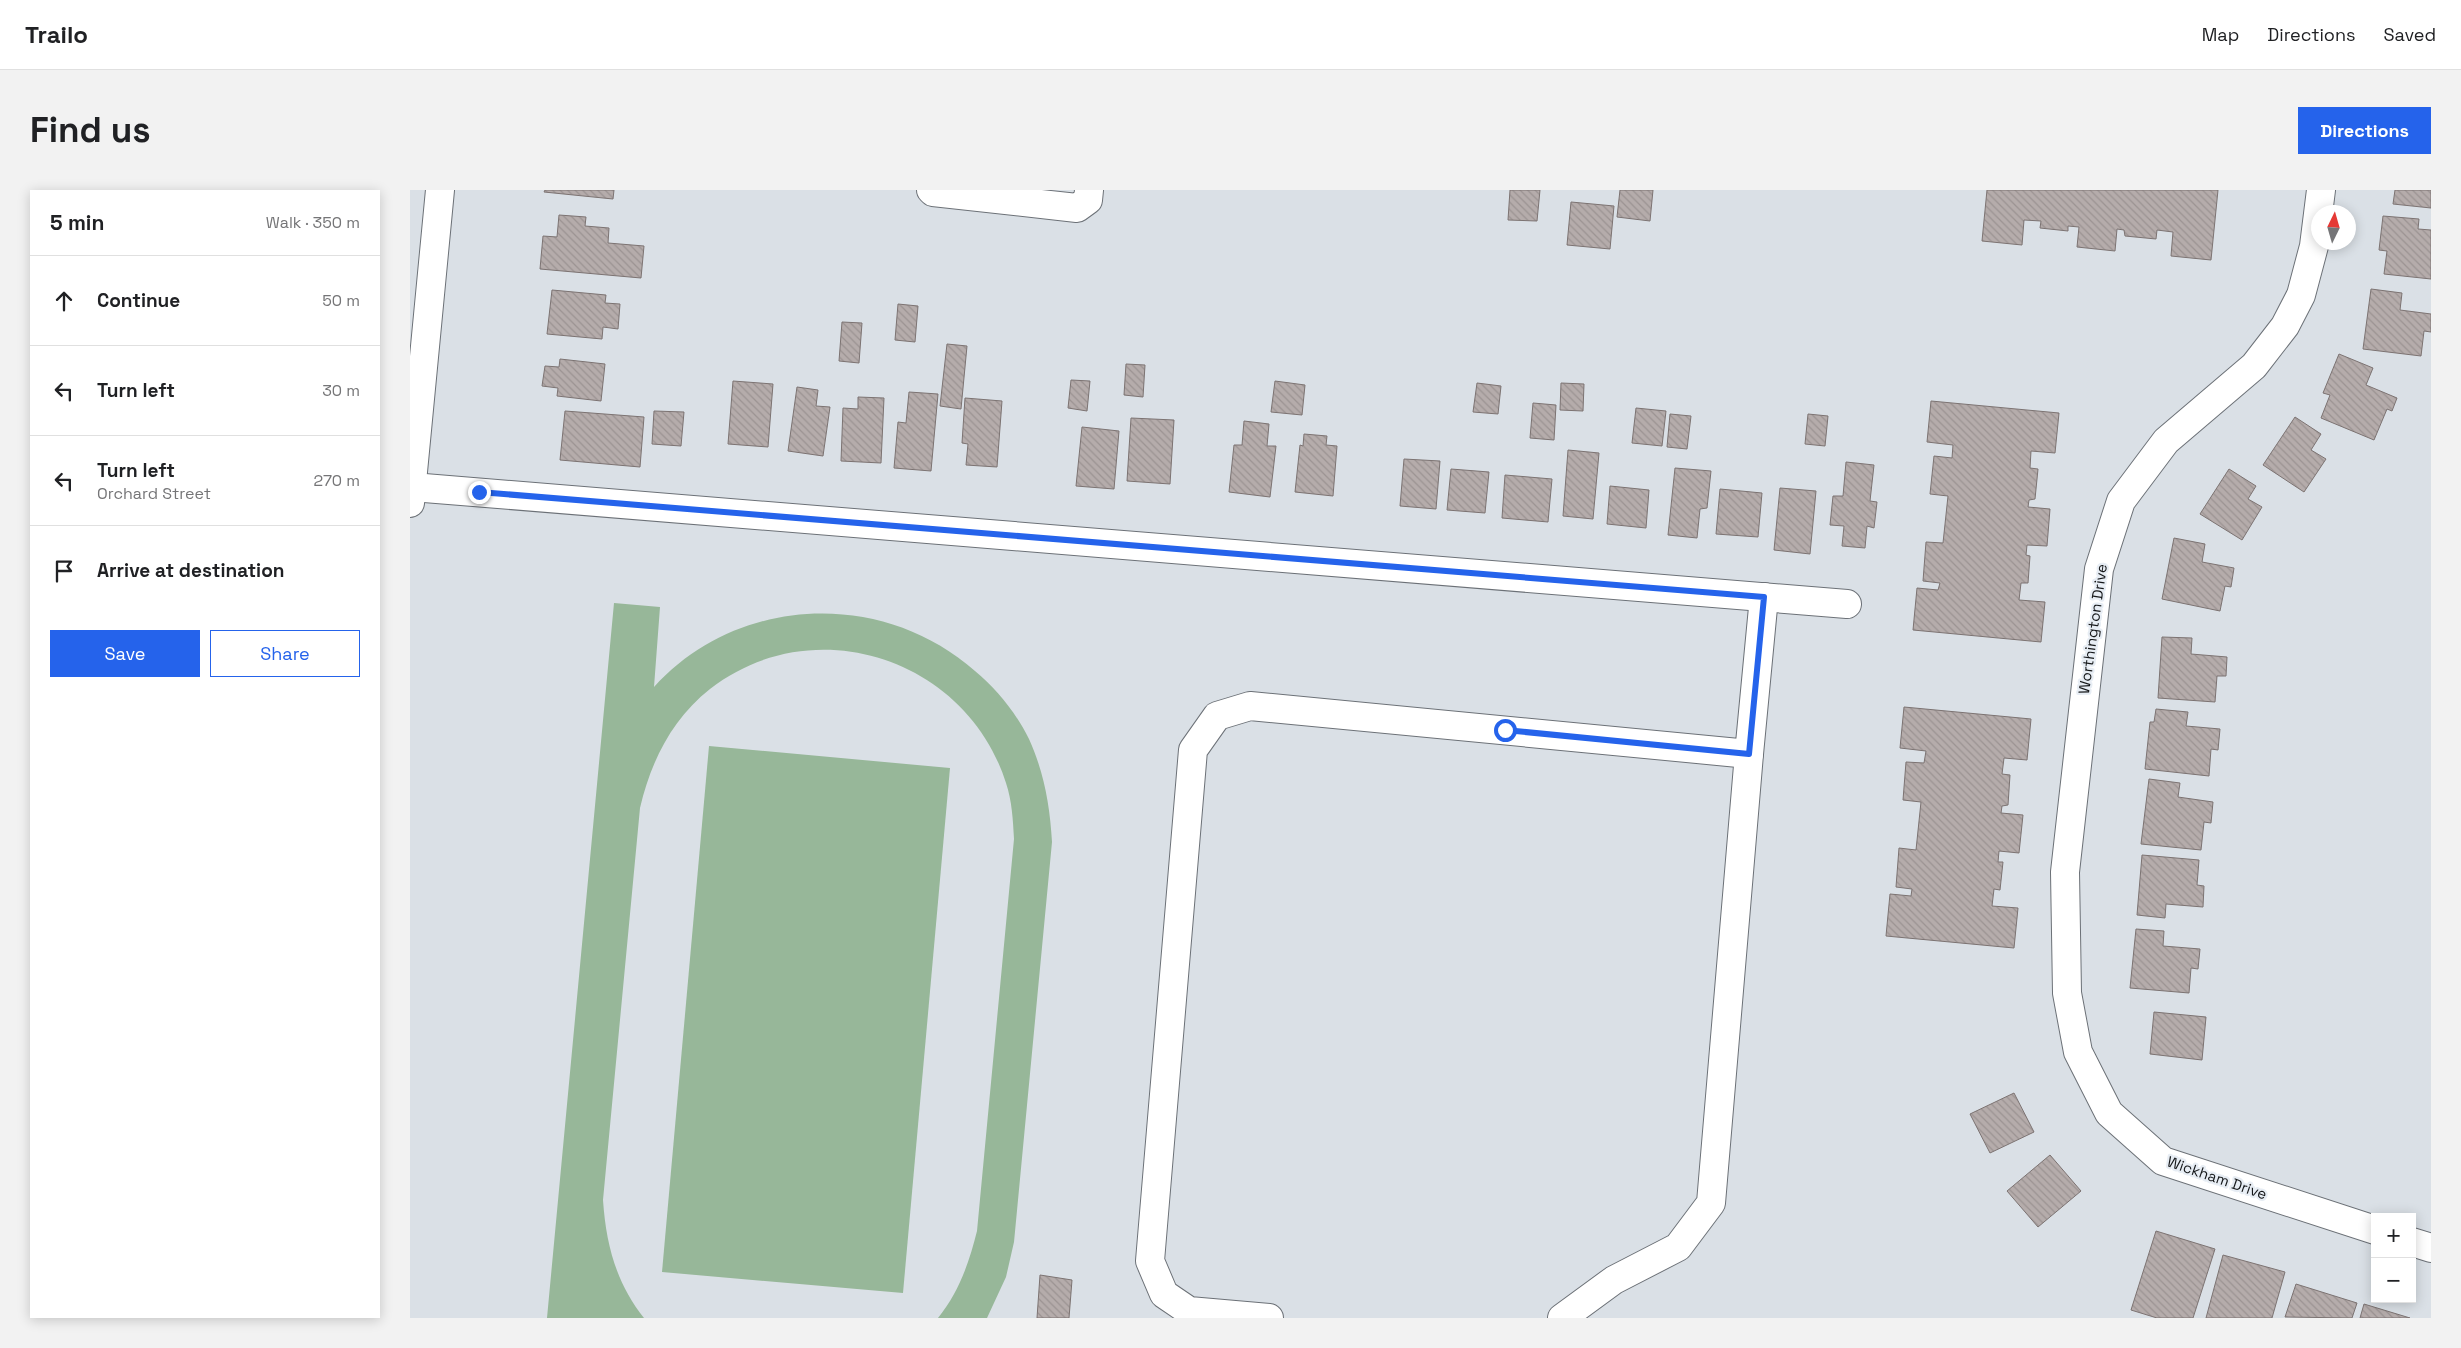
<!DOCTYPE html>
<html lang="en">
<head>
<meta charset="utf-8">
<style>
	:root { --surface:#fff; --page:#f2f2f2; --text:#202124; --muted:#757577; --line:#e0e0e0; --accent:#2563eb }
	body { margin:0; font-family:"Space Grotesk",sans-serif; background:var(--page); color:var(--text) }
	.controls { position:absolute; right:15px; bottom:15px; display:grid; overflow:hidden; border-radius:0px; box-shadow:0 2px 12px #0003 }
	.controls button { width:45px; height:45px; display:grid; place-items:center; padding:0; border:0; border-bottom:1px solid var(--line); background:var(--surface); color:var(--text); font:25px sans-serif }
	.compass { position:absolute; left:1901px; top:15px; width:45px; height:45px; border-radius:50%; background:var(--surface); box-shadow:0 2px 12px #0003; rotate:5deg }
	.stop { position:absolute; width:15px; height:15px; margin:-11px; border:4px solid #2563eb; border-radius:50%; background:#fff }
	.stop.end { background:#2563eb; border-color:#fff; box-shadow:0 1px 5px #0008 }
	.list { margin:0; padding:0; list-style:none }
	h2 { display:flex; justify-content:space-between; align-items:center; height:65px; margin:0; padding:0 20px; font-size:21px }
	h2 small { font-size:16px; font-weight:400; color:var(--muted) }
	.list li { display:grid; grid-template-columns:32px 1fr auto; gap:15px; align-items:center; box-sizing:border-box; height:90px; padding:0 20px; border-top:1px solid var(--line) }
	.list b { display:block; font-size:19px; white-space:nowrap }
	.list p { margin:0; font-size:16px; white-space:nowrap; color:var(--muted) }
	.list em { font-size:16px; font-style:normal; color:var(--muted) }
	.actions { display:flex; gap:10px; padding:15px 20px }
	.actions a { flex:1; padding:11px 0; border:1px solid var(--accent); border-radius:0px; text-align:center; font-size:18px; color:var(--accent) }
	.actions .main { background:var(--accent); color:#fff }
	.icon { flex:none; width:28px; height:28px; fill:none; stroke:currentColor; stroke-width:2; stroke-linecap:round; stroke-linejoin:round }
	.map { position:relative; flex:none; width:2021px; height:1128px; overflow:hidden; border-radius:0px }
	header { display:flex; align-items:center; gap:30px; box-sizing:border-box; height:70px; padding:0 25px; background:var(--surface); border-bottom:1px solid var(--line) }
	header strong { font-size:24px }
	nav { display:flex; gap:28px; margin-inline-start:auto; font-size:18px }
	.intro { display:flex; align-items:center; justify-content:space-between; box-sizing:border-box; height:120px; padding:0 30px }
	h1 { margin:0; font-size:35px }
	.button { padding:12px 22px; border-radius:0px; background:var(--accent); color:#fff; font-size:18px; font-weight:700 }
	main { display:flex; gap:30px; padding:0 30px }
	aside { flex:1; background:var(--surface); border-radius:0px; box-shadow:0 2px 12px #0003 }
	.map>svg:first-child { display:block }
	.green { fill:#97b799 }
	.building { fill:url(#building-back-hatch); stroke:#7c7372 }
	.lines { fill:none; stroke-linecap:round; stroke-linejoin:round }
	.minor-casing { stroke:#6c7177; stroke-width:30 }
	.major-casing { stroke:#6c7177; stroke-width:30 }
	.minor { stroke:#fff; stroke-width:28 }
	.major { stroke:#fff; stroke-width:28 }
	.route { stroke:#2563eb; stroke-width:6 }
	.labels { text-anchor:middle; stroke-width:4.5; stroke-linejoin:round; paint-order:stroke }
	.street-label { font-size:15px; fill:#141618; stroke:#e7edf4 }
</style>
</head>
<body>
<header>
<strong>Trailo</strong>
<nav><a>Map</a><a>Directions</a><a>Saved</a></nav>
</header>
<div class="intro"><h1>Find us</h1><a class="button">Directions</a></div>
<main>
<aside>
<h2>5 min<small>Walk · 350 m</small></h2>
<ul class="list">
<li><svg class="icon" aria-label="ahead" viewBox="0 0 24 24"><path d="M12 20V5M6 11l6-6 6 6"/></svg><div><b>Continue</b></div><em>50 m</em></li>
<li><svg class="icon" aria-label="left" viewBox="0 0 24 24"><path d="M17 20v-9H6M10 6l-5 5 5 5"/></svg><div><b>Turn left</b></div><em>30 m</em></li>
<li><svg class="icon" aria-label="left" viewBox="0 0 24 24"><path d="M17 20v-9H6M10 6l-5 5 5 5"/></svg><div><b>Turn left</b><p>Orchard Street</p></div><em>270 m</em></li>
<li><svg class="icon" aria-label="arrive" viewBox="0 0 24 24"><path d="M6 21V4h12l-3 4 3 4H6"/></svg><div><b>Arrive at destination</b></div></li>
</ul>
<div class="actions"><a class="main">Save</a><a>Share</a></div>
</aside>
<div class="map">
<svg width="2021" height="1128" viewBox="0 0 2021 1128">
	<defs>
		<pattern id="building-back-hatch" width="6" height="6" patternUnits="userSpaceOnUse" patternTransform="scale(1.25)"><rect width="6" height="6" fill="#b5acab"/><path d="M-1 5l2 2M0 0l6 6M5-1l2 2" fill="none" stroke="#9b9392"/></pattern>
	</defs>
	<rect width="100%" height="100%" fill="#dae0e6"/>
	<g class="green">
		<path d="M 204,413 L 250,417 L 244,497 C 328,405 472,399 565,481 C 587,499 606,523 619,549 C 634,582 640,616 642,652 L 604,1052 L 596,1087 L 577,1128 L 528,1128 C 549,1102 559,1073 567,1041 L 604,649 C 603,630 602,611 596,593 C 557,469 404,418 300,499 C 262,529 241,571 230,618 L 193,1010 C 196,1054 206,1093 234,1128 L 137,1128 Z"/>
		<path d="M 299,556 L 540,578 L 493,1103 L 252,1082 Z"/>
	</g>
	<g class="building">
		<path d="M 135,0 L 204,0 L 203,9 L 134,2 Z"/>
		<path d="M 1100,0 L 1130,0 L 1127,31 L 1098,30 Z"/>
		<path d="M 1210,0 L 1243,0 L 1240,31 L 1207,27 Z"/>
		<path d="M 1577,0 L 1808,0 L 1801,70 L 1761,66 L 1763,42 L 1747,40 L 1746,49 L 1715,46 L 1714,40 L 1707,39 L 1705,61 L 1667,57 L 1669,37 L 1658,36 L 1658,41 L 1630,38 L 1631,31 L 1614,30 L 1612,55 L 1572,51 Z"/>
		<path d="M 1985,0 L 2021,0 L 2021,18 L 1983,14 Z"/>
		<path d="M 1161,12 L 1204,16 L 1200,59 L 1157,55 Z"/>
		<path d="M 149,25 L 176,27 L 175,36 L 199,38 L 198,53 L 234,56 L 231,88 L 130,79 L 133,46 L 147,47 Z"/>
		<path d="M 1973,26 L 2009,29 L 2008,39 L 2021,40 L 2021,89 L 1974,84 L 1977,61 L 1969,60 Z"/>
		<path d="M 1961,99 L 1992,103 L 1990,120 L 2021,124 L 2021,142 L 2014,141 L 2011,166 L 1953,159 Z"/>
		<path d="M 142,100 L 196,105 L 195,113 L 210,114 L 208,139 L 193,137 L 192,149 L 137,144 Z"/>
		<path d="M 488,114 L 508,116 L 505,152 L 485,150 Z"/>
		<path d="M 432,132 L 452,133 L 449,173 L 429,171 Z"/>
		<path d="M 537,154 L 557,156 L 551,219 L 530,216 Z"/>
		<path d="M 1929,164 L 1963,178 L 1956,195 L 1987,208 L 1982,221 L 1977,219 L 1964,250 L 1911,228 L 1920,205 L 1913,203 Z"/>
		<path d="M 150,169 L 195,174 L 191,211 L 147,206 L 148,198 L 132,196 L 135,176 L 149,177 Z"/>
		<path d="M 716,174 L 735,175 L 733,207 L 714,205 Z"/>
		<path d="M 661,190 L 680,191 L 677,221 L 658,218 Z"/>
		<path d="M 323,191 L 363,194 L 358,257 L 318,254 Z"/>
		<path d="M 865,191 L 895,195 L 892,225 L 861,222 Z"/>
		<path d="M 1067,193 L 1091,196 L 1088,224 L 1063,222 Z"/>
		<path d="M 1151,193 L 1174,194 L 1173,221 L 1150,220 Z"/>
		<path d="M 387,197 L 408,200 L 406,216 L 420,217 L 413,266 L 378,261 Z"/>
		<path d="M 499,202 L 528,204 L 521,281 L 484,278 L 488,232 L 496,233 Z"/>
		<path d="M 448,207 L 474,208 L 471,273 L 431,271 L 433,218 L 448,219 Z"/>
		<path d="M 555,208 L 592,211 L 587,277 L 556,275 L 558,254 L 552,253 Z"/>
		<path d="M 1521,211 L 1649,223 L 1645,263 L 1621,261 L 1620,278 L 1628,279 L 1625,309 L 1619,310 L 1618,317 L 1640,319 L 1637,356 L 1617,355 L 1616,365 L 1620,366 L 1618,393 L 1611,393 L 1609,410 L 1635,412 L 1631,452 L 1503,440 L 1507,398 L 1528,400 L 1530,393 L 1513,391 L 1516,352 L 1533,353 L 1538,306 L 1520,304 L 1524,266 L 1542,268 L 1543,255 L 1517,252 Z"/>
		<path d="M 1123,213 L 1146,215 L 1144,250 L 1120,248 Z"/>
		<path d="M 1226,218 L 1256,221 L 1252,256 L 1222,253 Z"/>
		<path d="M 155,221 L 234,227 L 230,277 L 150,270 Z"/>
		<path d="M 244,221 L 274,222 L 271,256 L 242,254 Z"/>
		<path d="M 1260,224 L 1281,226 L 1277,259 L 1257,257 Z"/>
		<path d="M 1398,224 L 1418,226 L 1415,256 L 1395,254 Z"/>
		<path d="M 1885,227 L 1911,244 L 1901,260 L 1916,269 L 1894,302 L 1853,275 Z"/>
		<path d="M 721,228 L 764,230 L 760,294 L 717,291 Z"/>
		<path d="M 834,231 L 859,234 L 857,256 L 866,256 L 860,307 L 819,302 L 824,255 L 832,255 Z"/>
		<path d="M 672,237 L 709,241 L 704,299 L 666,296 Z"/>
		<path d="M 894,244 L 917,246 L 916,255 L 927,256 L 923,306 L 885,302 L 890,255 L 893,256 Z"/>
		<path d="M 1158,260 L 1189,263 L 1183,329 L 1153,326 Z"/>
		<path d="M 994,269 L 1030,271 L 1026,319 L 990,316 Z"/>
		<path d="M 1436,272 L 1464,275 L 1460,311 L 1467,312 L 1464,338 L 1457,336 L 1455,358 L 1432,356 L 1434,336 L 1420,335 L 1423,306 L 1433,306 Z"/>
		<path d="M 1265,278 L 1301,281 L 1297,318 L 1290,319 L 1287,348 L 1258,345 Z"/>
		<path d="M 1041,279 L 1079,282 L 1075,323 L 1037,320 Z"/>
		<path d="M 1819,279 L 1846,296 L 1838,309 L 1852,317 L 1832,350 L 1790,324 Z"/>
		<path d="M 1095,285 L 1142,289 L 1138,332 L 1092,328 Z"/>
		<path d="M 1200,296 L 1239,300 L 1236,338 L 1197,334 Z"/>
		<path d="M 1370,298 L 1406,301 L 1400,364 L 1364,360 Z"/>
		<path d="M 1310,299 L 1352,303 L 1348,347 L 1306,344 Z"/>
		<path d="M 1764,348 L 1795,354 L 1792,372 L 1824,378 L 1821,397 L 1815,396 L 1810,421 L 1752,409 Z"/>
		<path d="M 1752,447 L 1782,448 L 1781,464 L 1817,467 L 1816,486 L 1807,486 L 1805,512 L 1748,508 Z"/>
		<path d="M 1494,517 L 1621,529 L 1617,570 L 1594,568 L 1592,584 L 1600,585 L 1598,615 L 1592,616 L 1591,623 L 1613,625 L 1609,663 L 1589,661 L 1588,672 L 1593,672 L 1590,700 L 1584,699 L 1582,716 L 1608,718 L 1604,758 L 1476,746 L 1480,704 L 1501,706 L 1502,699 L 1486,697 L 1489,658 L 1506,660 L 1511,612 L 1493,610 L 1496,572 L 1514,573 L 1516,561 L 1490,558 Z"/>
		<path d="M 1746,519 L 1778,522 L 1776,536 L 1810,539 L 1808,560 L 1801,559 L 1799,586 L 1735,579 L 1740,532 L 1744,532 Z"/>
		<path d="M 1739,589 L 1770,593 L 1768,607 L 1803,612 L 1801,633 L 1794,632 L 1791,660 L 1731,654 Z"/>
		<path d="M 1732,665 L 1789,670 L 1787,695 L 1794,696 L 1793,717 L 1756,714 L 1755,728 L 1727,725 Z"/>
		<path d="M 1726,739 L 1754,741 L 1753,756 L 1790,759 L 1788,779 L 1781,778 L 1779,803 L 1720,798 Z"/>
		<path d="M 1744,822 L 1796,827 L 1792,870 L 1740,864 Z"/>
		<path d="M 1604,903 L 1624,942 L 1580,963 L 1560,924 Z"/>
		<path d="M 1640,965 L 1671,1001 L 1628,1037 L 1597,1001 Z"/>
		<path d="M 1746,1041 L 1805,1059 L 1783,1128 L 1747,1128 L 1721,1120 Z"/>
		<path d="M 1813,1065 L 1875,1082 L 1862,1128 L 1796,1128 Z"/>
		<path d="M 630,1085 L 662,1090 L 659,1128 L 627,1128 Z"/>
		<path d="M 1886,1094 L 1947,1113 L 1942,1128 L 1875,1127 Z"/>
		<path d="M 1954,1114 L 2000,1128 L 1950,1128 Z"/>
	</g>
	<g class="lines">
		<defs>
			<g id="minor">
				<path d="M 521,0 L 523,2 L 667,18 L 678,10 L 679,0"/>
				<path d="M 1911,0 L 1904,56 L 1891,105 L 1875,136 L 1844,176 L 1756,251 L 1711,311 L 1689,379 L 1655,682 L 1657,803 L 1668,862 L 1699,923 L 1753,971 L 1965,1040"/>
				<path d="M 2,297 L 1437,414"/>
				<path d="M 2002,1052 L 2021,1058"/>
				<path d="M 859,1128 L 779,1121 L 754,1104 L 740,1071 L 783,560 L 807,526 L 840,516 L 1339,564 L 1354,407"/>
				<path d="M 1152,1128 L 1204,1090 L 1268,1057 L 1301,1013 L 1339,564"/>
			</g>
			<path id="major" d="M 0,313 L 30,0"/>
		</defs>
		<use href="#minor" class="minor-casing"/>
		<use href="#major" class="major-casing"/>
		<use href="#minor" class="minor"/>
		<use href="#major" class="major"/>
	</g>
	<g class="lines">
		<path class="route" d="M 69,302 L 1354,407 L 1339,564 L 1095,540"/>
	</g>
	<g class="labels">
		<g class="street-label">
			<text transform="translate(1683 439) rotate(-82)" y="5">Worthington Drive</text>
			<text transform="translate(1807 988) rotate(19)" y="5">Wickham Drive</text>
		</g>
	</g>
</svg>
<div class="controls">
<button>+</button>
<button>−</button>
</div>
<svg class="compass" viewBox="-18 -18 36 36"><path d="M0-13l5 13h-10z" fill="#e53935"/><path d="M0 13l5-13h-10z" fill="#757577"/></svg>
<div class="stop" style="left:1095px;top:540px"></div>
<div class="stop end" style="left:69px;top:302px"></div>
</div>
</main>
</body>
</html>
